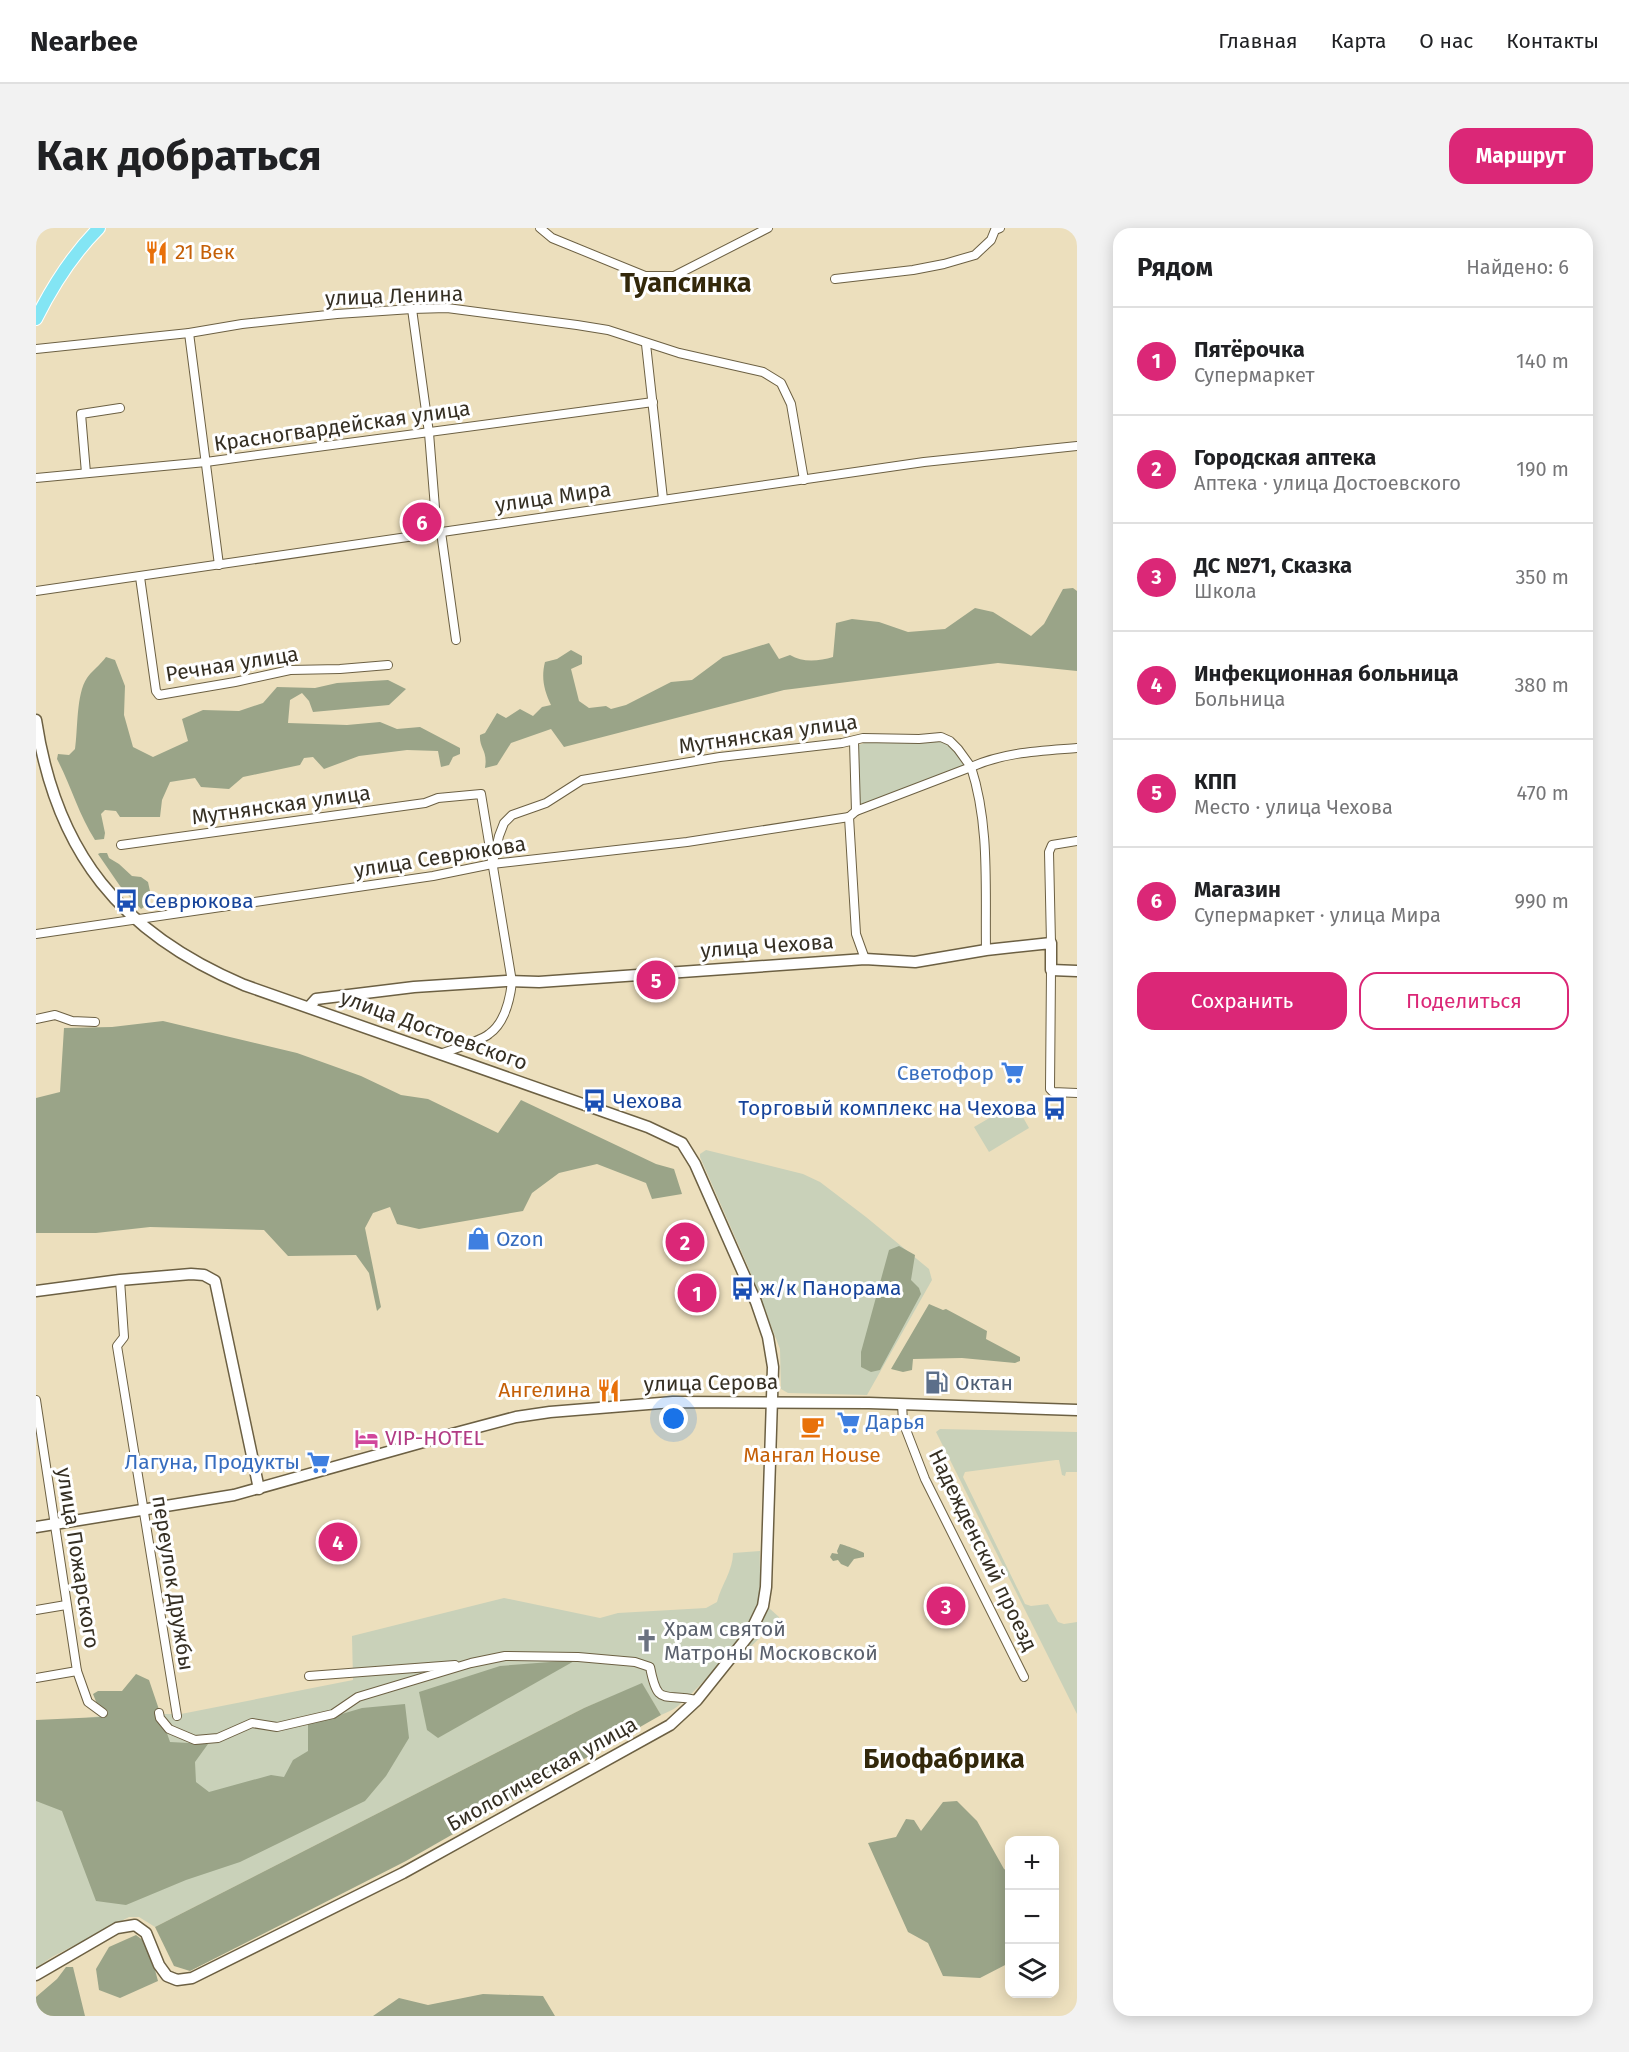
<!DOCTYPE html>
<html lang="ru">
<head>
<meta charset="utf-8">
<style>
	:root { --surface:#fff; --page:#f2f2f2; --text:#202124; --muted:#757577; --line:#e0e0e0; --accent:#db2777 }
	body { margin:0; font-family:"Fira Sans",sans-serif; background:var(--page); color:var(--text) }
	.controls { position:absolute; right:18px; bottom:18px; display:grid; overflow:hidden; border-radius:12px; box-shadow:0 3px 15px #0003 }
	.controls button { width:54px; height:54px; display:grid; place-items:center; padding:0; border:0; border-bottom:2px solid var(--line); background:var(--surface); color:var(--text); font:30px sans-serif }
	.you { position:absolute; left:638px; top:1191px; width:21px; height:21px; margin:-15px; border:4px solid #fff; border-radius:50%; background:#1a73e8; box-shadow:0 0 0 9px #1a73e833 }
	.badge { display:grid; place-items:center; width:39px; height:39px; border-radius:50%; background:var(--accent); color:#fff; font-size:20px; font-weight:700 }
	.pin { position:absolute; translate:-50% -50%; border:3px solid #fff; box-shadow:0 2px 6px #0006 }
	.list { margin:0; padding:0; list-style:none }
	h2 { display:flex; justify-content:space-between; align-items:center; height:78px; margin:0; padding:0 24px; font-size:26px }
	h2 small { font-size:20px; font-weight:400; color:var(--muted) }
	.list li { display:grid; grid-template-columns:39px 1fr auto; gap:18px; align-items:center; box-sizing:border-box; height:108px; padding:0 24px; border-top:2px solid var(--line) }
	.list b { display:block; font-size:22px; white-space:nowrap }
	.list p { margin:0; font-size:20px; white-space:nowrap; color:var(--muted) }
	.list em { font-size:20px; font-style:normal; color:var(--muted) }
	.actions { display:flex; gap:12px; padding:18px 24px }
	.actions a { flex:1; padding:14px 0; border:2px solid var(--accent); border-radius:18px; text-align:center; font-size:21px; color:var(--accent) }
	.actions .main { background:var(--accent); color:#fff }
	.icon { flex:none; width:33px; height:33px; fill:none; stroke:currentColor; stroke-width:2; stroke-linecap:round; stroke-linejoin:round }
	.map { position:relative; flex:none; width:1041px; height:1788px; overflow:hidden; border-radius:18px }
	header { display:flex; align-items:center; gap:36px; box-sizing:border-box; height:84px; padding:0 30px; background:var(--surface); border-bottom:2px solid var(--line) }
	header strong { font-size:28px }
	nav { display:flex; gap:33px; margin-inline-start:auto; font-size:21px }
	.intro { display:flex; align-items:center; justify-content:space-between; box-sizing:border-box; height:144px; padding:0 36px }
	h1 { margin:0; font-size:42px }
	.button { padding:15px 27px; border-radius:18px; background:var(--accent); color:#fff; font-size:21px; font-weight:700 }
	main { display:flex; gap:36px; padding:0 36px }
	aside { flex:1; background:var(--surface); border-radius:18px; box-shadow:0 3px 15px #0003 }
	.map>svg:first-child { display:block }
	.green { fill:#c9d1b9 }
	.forest { fill:#9aa488 }
	.lines { fill:none; stroke-linecap:round; stroke-linejoin:round }
	.street-casing { stroke:#6c6043; stroke-width:10 }
	.secondary-casing { stroke:#6c6043; stroke-width:13 }
	.primary-casing { stroke:#fff; stroke-width:14 }
	.street { stroke:#fff; stroke-width:8 }
	.secondary { stroke:#fff; stroke-width:10 }
	.primary { stroke:#83e5f4; stroke-width:12 }
	.labels { text-anchor:middle; stroke-width:6; stroke-linejoin:round; paint-order:stroke }
	.food-label { font-size:21px; fill:#c56008; stroke:#fff; text-anchor:start }
	.street-label { font-size:21px; fill:#352f23; stroke:#fff }
	.transit-label { font-size:21px; fill:#164399; stroke:#fff; text-anchor:start }
	.shop-label { font-size:21px; fill:#366cbe; stroke:#fff; text-anchor:end }
	.service-label { font-size:21px; fill:#4e5e75; stroke:#fff; text-anchor:start }
	.hotel-label { font-size:21px; fill:#b23c85; stroke:#fff; text-anchor:start }
	.worship-label { font-size:21px; fill:#5b616d; stroke:#fff; text-anchor:start }
	.district-label { font-size:27px; font-weight:bold; fill:#33280b; stroke:#fff }
</style>
</head>
<body>
<header>
<strong>Nearbee</strong>
<nav><a>Главная</a><a>Карта</a><a>О нас</a><a>Контакты</a></nav>
</header>
<div class="intro"><h1>Как добраться</h1><a class="button">Маршрут</a></div>
<main>
<div class="map">
<svg width="1041" height="1788" viewBox="0 0 1041 1788">
	<rect width="100%" height="100%" fill="#ecdfbd"/>
	<g class="green">
		<path d="M 905,511 L 917,518 L 929,535 L 928,537 L 857,566 L 822,578 L 823,517 L 834,513 Z"/>
		<path d="M 979,875 L 993,900 L 953,924 L 938,899 Z"/>
		<path d="M 670,922 L 767,946 L 784,954 L 830,989 L 893,1041 L 896,1052 L 831,1167 L 752,1165 L 745,1161 L 744,1121 L 713,1041 L 664,929 L 664,926 Z"/>
		<path d="M 904,1201 L 1041,1204 L 1041,1244 L 1030,1244 L 1029,1248 L 1026,1247 L 1023,1232 L 1020,1232 L 929,1244 L 927,1249 L 989,1376 L 995,1378 L 1012,1376 L 1022,1394 L 1028,1396 L 1041,1394 L 1041,1486 L 900,1204 Z"/>
		<path d="M 724,1323 C 723,1338 726,1356 723,1370 C 719,1398 664,1461 642,1478 C 637,1482 631,1484 625,1487 L 606,1456 L 548,1480 L 119,1699 L 103,1689 L 93,1689 L 16,1729 L 0,1740 L 0,1497 L 79,1486 L 145,1486 L 317,1452 L 316,1408 L 468,1370 L 564,1390 L 582,1385 L 670,1380 L 681,1374 C 685,1357 697,1343 697,1325 Z"/>
		<path d="M 733,1380 L 743,1389 L 742,1392 L 695,1438 L 720,1406 Z"/>
	</g>
	<g class="forest">
		<path d="M 1037,360 L 1041,363 L 1041,443 L 962,435 L 748,462 L 528,519 L 515,501 L 475,515 L 461,537 L 449,540 C 452,522 443,521 444,507 L 449,505 L 461,485 L 470,490 L 484,481 L 497,488 L 506,479 L 515,477 C 508,462 505,450 509,434 L 521,431 L 535,422 L 546,428 L 546,436 L 535,441 L 543,473 L 553,480 L 570,478 L 575,481 L 590,477 L 635,454 L 656,452 L 687,429 L 733,415 L 743,431 L 754,427 C 767,435 783,433 797,429 L 800,395 L 816,391 L 843,394 L 872,404 L 909,401 L 939,380 L 957,384 L 995,408 L 1008,396 L 1027,361 Z"/>
		<path d="M 70,429 L 79,432 L 89,458 L 88,487 L 97,519 L 117,529 L 152,513 L 146,491 L 167,482 L 203,483 L 227,475 L 241,459 L 279,460 L 301,455 L 352,452 L 370,461 L 353,477 L 277,484 L 273,473 L 266,465 L 254,472 L 252,495 L 311,497 L 344,494 L 361,501 L 384,499 L 424,520 L 424,526 L 417,529 L 413,537 L 405,539 L 402,523 L 371,522 L 323,528 L 288,541 L 277,529 L 268,530 L 264,537 L 207,549 L 193,561 L 165,559 L 159,550 L 134,554 L 126,572 L 124,589 L 84,589 L 80,583 L 69,582 L 65,586 L 69,605 L 68,611 L 59,612 C 43,587 35,558 21,531 L 22,526 L 33,527 L 39,521 C 42,502 40,466 51,450 C 54,445 65,436 70,429 Z"/>
		<path d="M 64,625 L 71,625 L 73,630 L 83,636 L 96,648 L 105,649 L 112,654 L 115,668 L 108,670 L 108,679 L 105,681 L 84,658 L 62,626 Z"/>
		<path d="M 127,793 L 261,825 L 325,848 L 365,867 L 392,871 L 462,905 L 485,872 L 620,936 L 638,941 L 646,966 L 616,971 L 610,955 L 561,936 L 523,945 L 496,965 L 487,983 L 383,1001 L 361,996 L 354,979 L 337,985 L 329,1000 L 345,1079 L 341,1083 L 333,1045 L 320,1027 L 252,1028 L 228,1002 L 114,999 L 60,1005 L 0,1005 L 0,870 L 24,864 L 28,800 L 76,799 Z"/>
		<path d="M 863,1018 L 879,1027 L 875,1052 L 883,1060 L 885,1066 L 844,1142 L 835,1144 L 825,1139 L 825,1124 L 853,1022 Z"/>
		<path d="M 893,1076 L 907,1082 L 910,1081 L 951,1103 L 950,1111 L 984,1129 L 984,1133 L 979,1135 L 926,1130 L 877,1131 L 876,1142 L 867,1144 L 855,1141 Z"/>
		<path d="M 804,1316 C 809,1317 825,1323 828,1325 L 828,1329 L 818,1331 L 812,1339 L 805,1336 L 802,1332 L 797,1333 L 794,1329 L 796,1325 L 802,1326 L 801,1323 Z"/>
		<path d="M 540,1432 L 402,1510 L 391,1502 L 383,1464 L 464,1438 Z"/>
		<path d="M 100,1446 L 113,1452 L 134,1514 L 172,1516 L 159,1534 L 160,1554 L 173,1564 L 235,1547 L 248,1549 L 257,1532 L 272,1523 L 272,1496 L 326,1480 L 369,1476 L 373,1510 L 350,1548 L 329,1573 L 204,1634 L 150,1652 L 90,1677 L 60,1673 L 26,1583 L 0,1573 L 0,1492 L 64,1489 L 72,1483 L 63,1481 L 57,1466 L 62,1463 L 86,1463 Z"/>
		<path d="M 606,1455 L 625,1487 L 370,1633 L 154,1743 L 138,1738 L 119,1699 L 548,1480 Z"/>
		<path d="M 921,1573 L 941,1593 L 968,1641 L 973,1644 L 973,1735 L 944,1750 L 907,1748 L 892,1715 L 872,1704 L 832,1615 L 860,1609 L 870,1591 L 878,1592 L 885,1603 L 907,1574 Z"/>
		<path d="M 100,1707 L 112,1716 L 122,1753 L 84,1770 L 63,1762 L 60,1741 L 73,1719 Z"/>
		<path d="M 30,1739 L 37,1739 L 49,1788 L 0,1788 L 0,1769 L 21,1751 Z"/>
		<path d="M 447,1766 L 507,1768 L 519,1788 L 337,1788 L 363,1770 L 392,1777 Z"/>
	</g>
	<g class="lines">
		<defs>
			<g id="street">
				<path d="M 504,0 L 516,10 L 609,48 L 638,48 L 732,0"/>
				<path d="M 799,51 L 877,42 L 908,36 L 939,27 L 955,12 L 959,2 L 964,0"/>
				<path d="M 376,81 L 393,205 L 401,305"/>
				<path d="M 153,105 L 183,337"/>
				<path d="M 610,116 L 627,271"/>
				<path d="M 0,121 L 153,105 L 206,96 L 301,86 L 376,81 L 411,80 L 541,97 L 572,102 L 643,125 L 727,144 L 745,155 L 755,176 L 768,252"/>
				<path d="M 50,245 L 45,186 L 84,180"/>
				<path d="M 0,250 L 170,234 L 617,174"/>
				<path d="M 405,304 L 420,412"/>
				<path d="M 104,349 L 120,463 L 123,467 L 199,454 L 254,442 L 304,441 L 352,437"/>
				<path d="M 0,363 L 888,234 L 1041,218"/>
				<path d="M 818,513 L 820,583"/>
				<path d="M 813,589 L 820,583 L 935,539 C 954,597 949,661 950,722"/>
				<path d="M 813,589 L 820,706 L 829,731"/>
				<path d="M 85,617 L 389,575 L 402,570 L 445,566 L 476,754 C 474,771 469,795 453,806 C 443,814 417,821 404,826"/>
				<path d="M 457,634 L 463,608 L 468,595 L 476,587 L 510,575 L 546,552 L 684,529 L 806,515 L 827,510 L 883,511 L 905,509 L 914,513 L 922,521 L 935,539 C 969,524 1004,523 1041,520"/>
				<path d="M 0,706 L 397,648 L 456,636 L 651,614 L 813,589"/>
				<path d="M 1015,715 L 1013,624 L 1016,617 L 1041,613"/>
				<path d="M 1015,742 L 1014,861 L 1017,864 L 1041,865"/>
				<path d="M 0,791 L 19,787 L 36,793 L 59,794"/>
				<path d="M 84,1052 L 88,1109 L 81,1118 L 141,1488"/>
				<path d="M 0,1172 L 41,1443 L 52,1474 L 67,1485"/>
				<path d="M 866,1176 L 867,1194 L 889,1251 L 988,1449"/>
				<path d="M 0,1382 L 30,1377"/>
				<path d="M 273,1448 L 419,1437"/>
				<path d="M 0,1450 L 41,1443"/>
				<path d="M 123,1485 L 124,1490 L 133,1501 L 159,1512 L 182,1510 L 216,1495 L 241,1499 L 297,1486 L 322,1469 L 435,1435 L 469,1428 L 542,1429 L 599,1434 L 614,1439 C 622,1480 627,1464 661,1472"/>
			</g>
			<g id="secondary">
				<path d="M 0,492 C 20,625 85,705 208,757 L 612,899 L 646,915 L 659,936 L 720,1074 L 732,1109 L 737,1139 L 730,1359 L 727,1378 L 713,1407 L 661,1472 L 634,1497 L 367,1645 L 156,1750 L 141,1752 L 131,1748 L 123,1737 L 110,1705 L 99,1697 L 81,1700 L 0,1747"/>
				<path d="M 273,779 L 280,771 L 378,759 L 470,753 L 503,754 L 829,731 L 879,734 L 950,722 L 1015,715 L 1015,742 L 1041,743"/>
				<path d="M 0,1063 L 84,1052 L 155,1046 L 168,1047 L 179,1053 L 223,1261"/>
				<path d="M 0,1299 L 198,1267 L 416,1206 L 480,1189 L 514,1184 L 637,1174 L 833,1175 L 1041,1182"/>
			</g>
			<path id="primary" d="M 0,91 C 17,57 36,27 63,0"/>
		</defs>
		<use href="#street" class="street-casing"/>
		<use href="#secondary" class="secondary-casing"/>
		<use href="#primary" class="primary-casing"/>
		<use href="#street" class="street"/>
		<use href="#secondary" class="secondary"/>
		<use href="#primary" class="primary"/>
	</g>
	<defs>
		<symbol id="restaurant-bare" viewBox="-9 -9 18 18"><path d="M-5-6h1v4h1v-4h1v4h1v-4h1v5L-1.5 .5V6h-2V.5L-5-1ZM5-6V6H3V1.5H1.5Q1.5-4 5-6Z" fill="#e8710a" stroke="#fff" stroke-width="2.5" paint-order="stroke"/></symbol>
		<symbol id="bus-bare" viewBox="-9 -9 18 18"><path d="M-5-6H5V4H4V6H2V4H-2V6H-4V4H-5ZM-3.5-4V0h7V-4ZM-3.5 1.2v1.5H-2V1.2ZM2 1.2v1.5H3.5V1.2Z" fill="#1a4fb4" stroke="#fff" stroke-width="2.5" paint-order="stroke"/></symbol>
		<symbol id="supermarket-bare" viewBox="-9 -9 18 18"><path d="M-6-5.5h2.5l.6 2H6L4.5 2H-2.5L-4.4-4H-6ZM-1.5 3.2a1.3 1.3 0 1 0 .1 0ZM3 3.2a1.3 1.3 0 1 0 .1 0Z" fill="#3f7fe0" stroke="#fff" stroke-width="2.5" paint-order="stroke"/></symbol>
		<symbol id="shop-bare" viewBox="-9 -9 18 18"><path d="M-5-2.5h2.3a2.7 3.5 0 0 1 5.4 0H5L5.5 6h-11ZM-1.5-2.5h3a1.5 2.3 0 0 0-3 0Z" fill="#3f7fe0" stroke="#fff" stroke-width="2.5" paint-order="stroke"/></symbol>
		<symbol id="fuel-bare" viewBox="-9 -9 18 18"><path d="M-5.5-6h7V0h2V4h1.3V-2.5L3-4.5l.8-.8L6-3V5H2.5V1h-1V6h-7ZM-4.2-4.7v3.2H.2V-4.7Z" fill="#5c6f8a" stroke="#fff" stroke-width="2.5" paint-order="stroke"/></symbol>
		<symbol id="cafe-bare" viewBox="-9 -9 18 18"><path d="M-5.5-4.5H6V0H3Q3 3.5 0 3.5H-2.5Q-5.5 3.5-5.5 0ZM3-3.2v2h1.7v-2ZM-6 4.5H4V6H-6Z" fill="#e8710a" stroke="#fff" stroke-width="2.5" paint-order="stroke"/></symbol>
		<symbol id="hotel-bare" viewBox="-9 -9 18 18"><path d="M-6-4.5h1.5V1H6V5H4.5V3h-9V5H-6ZM-4 0a1.8 1.8 0 1 1 3.6 0ZM.5 0V-2.5h3Q6-2.5 6 0Z" fill="#d1479c" stroke="#fff" stroke-width="2.5" paint-order="stroke"/></symbol>
		<symbol id="church-bare" viewBox="-9 -9 18 18"><path d="M-1.2-6h2.4v3.5h3.3v2.4h-3.3V6h-2.4V-.1h-3.3v-2.4h3.3Z" fill="#6b7280" stroke="#fff" stroke-width="2.5" paint-order="stroke"/></symbol>
	</defs>
	<g fill-rule="evenodd">
		<use href="#restaurant-bare" x="104" y="8" width="33" height="33"/>
		<use href="#bus-bare" x="74" y="656" width="33" height="33"/>
		<use href="#supermarket-bare" x="960" y="828" width="33" height="33"/>
		<use href="#bus-bare" x="542" y="856" width="33" height="33"/>
		<use href="#bus-bare" x="1002" y="864" width="33" height="33"/>
		<use href="#shop-bare" x="426" y="994" width="33" height="33"/>
		<use href="#bus-bare" x="690" y="1044" width="33" height="33"/>
		<use href="#fuel-bare" x="884" y="1138" width="33" height="33"/>
		<use href="#restaurant-bare" x="556" y="1146" width="33" height="33"/>
		<use href="#supermarket-bare" x="796" y="1178" width="33" height="33"/>
		<use href="#cafe-bare" x="760" y="1182" width="33" height="33"/>
		<use href="#hotel-bare" x="314" y="1194" width="33" height="33"/>
		<use href="#supermarket-bare" x="266" y="1218" width="33" height="33"/>
		<use href="#church-bare" x="594" y="1396" width="33" height="33"/>
	</g>
	<g class="labels">
		<g class="food-label">
			<text x="139" y="31">21 Век</text>
			<text x="555" y="1169" text-anchor="end">Ангелина</text>
			<text x="776" y="1234" text-anchor="middle">Мангал House</text>
		</g>
		<g class="street-label">
			<text transform="translate(358 68) rotate(-2)" y="7">улица Ленина</text>
			<text transform="translate(306 198) rotate(-8)" y="7">Красногвардейская улица</text>
			<text transform="translate(517 269) rotate(-8)" y="7">улица Мира</text>
			<text transform="translate(196 436) rotate(-9)" y="7">Речная улица</text>
			<text transform="translate(732 506) rotate(-8)" y="7">Мутнянская улица</text>
			<text transform="translate(245 577) rotate(-8)" y="7">Мутнянская улица</text>
			<text transform="translate(404 629) rotate(-9)" y="7">улица Севрюкова</text>
			<text transform="translate(731 718) rotate(-4)" y="7">улица Чехова</text>
			<text transform="translate(398 802) rotate(20)" y="7">улица Достоевского</text>
			<text transform="translate(675 1155) rotate(-1)" y="7">улица Серова</text>
			<text transform="translate(947 1322) rotate(64)" y="7">Надежденский проезд</text>
			<text transform="translate(42 1330) rotate(81)" y="7">улица Пожарского</text>
			<text transform="translate(137 1355) rotate(81)" y="7">переулок Дружбы</text>
			<text transform="translate(506 1546) rotate(-29)" y="7">Биологическая улица</text>
		</g>
		<g class="transit-label">
			<text x="108" y="680">Севрюкова</text>
			<text x="577" y="880">Чехова</text>
			<text x="1001" y="887" text-anchor="end">Торговый комплекс на Чехова</text>
			<text x="724" y="1067">ж/к Панорама</text>
		</g>
		<g class="shop-label">
			<text x="958" y="852">Светофор</text>
			<text x="460" y="1018" text-anchor="start">Ozon</text>
			<text x="830" y="1201" text-anchor="start">Дарья</text>
			<text x="264" y="1241">Лагуна, Продукты</text>
		</g>
		<g class="service-label">
			<text x="919" y="1162">Октан</text>
		</g>
		<g class="hotel-label">
			<text x="349" y="1217">VIP-HOTEL</text>
		</g>
		<g class="worship-label">
			<text x="628" y="1408">Храм святой<tspan x="628" dy="24">Матроны Московской</tspan></text>
		</g>
		<g class="district-label">
			<text x="650" y="64">Туапсинка</text>
			<text x="908" y="1540">Биофабрика</text>
		</g>
	</g>
</svg>
<div class="controls">
<button>+</button>
<button>−</button>
<button><svg class="icon" aria-label="layers" viewBox="0 0 24 24"><path d="M12 4l9 5-9 5-9-5zM3 14l9 5 9-5"/></svg></button>
</div>
<div class="you"></div>
<div class="pin badge" style="left:661px;top:1065px">1</div>
<div class="pin badge" style="left:649px;top:1014px">2</div>
<div class="pin badge" style="left:910px;top:1378px">3</div>
<div class="pin badge" style="left:302px;top:1314px">4</div>
<div class="pin badge" style="left:620px;top:752px">5</div>
<div class="pin badge" style="left:386px;top:294px">6</div>
</div>
<aside>
<h2>Рядом<small>Найдено: 6</small></h2>
<ul class="list">
<li><span class="badge">1</span><div><b>Пятёрочка</b><p>Супермаркет</p></div><em>140 m</em></li>
<li><span class="badge">2</span><div><b>Городская аптека</b><p>Аптека · улица Достоевского</p></div><em>190 m</em></li>
<li><span class="badge">3</span><div><b>ДС №71, Сказка</b><p>Школа</p></div><em>350 m</em></li>
<li><span class="badge">4</span><div><b>Инфекционная больница</b><p>Больница</p></div><em>380 m</em></li>
<li><span class="badge">5</span><div><b>КПП</b><p>Место · улица Чехова</p></div><em>470 m</em></li>
<li><span class="badge">6</span><div><b>Магазин</b><p>Супермаркет · улица Мира</p></div><em>990 m</em></li>
</ul>
<div class="actions"><a class="main">Сохранить</a><a>Поделиться</a></div>
</aside>
</main>
</body>
</html>
